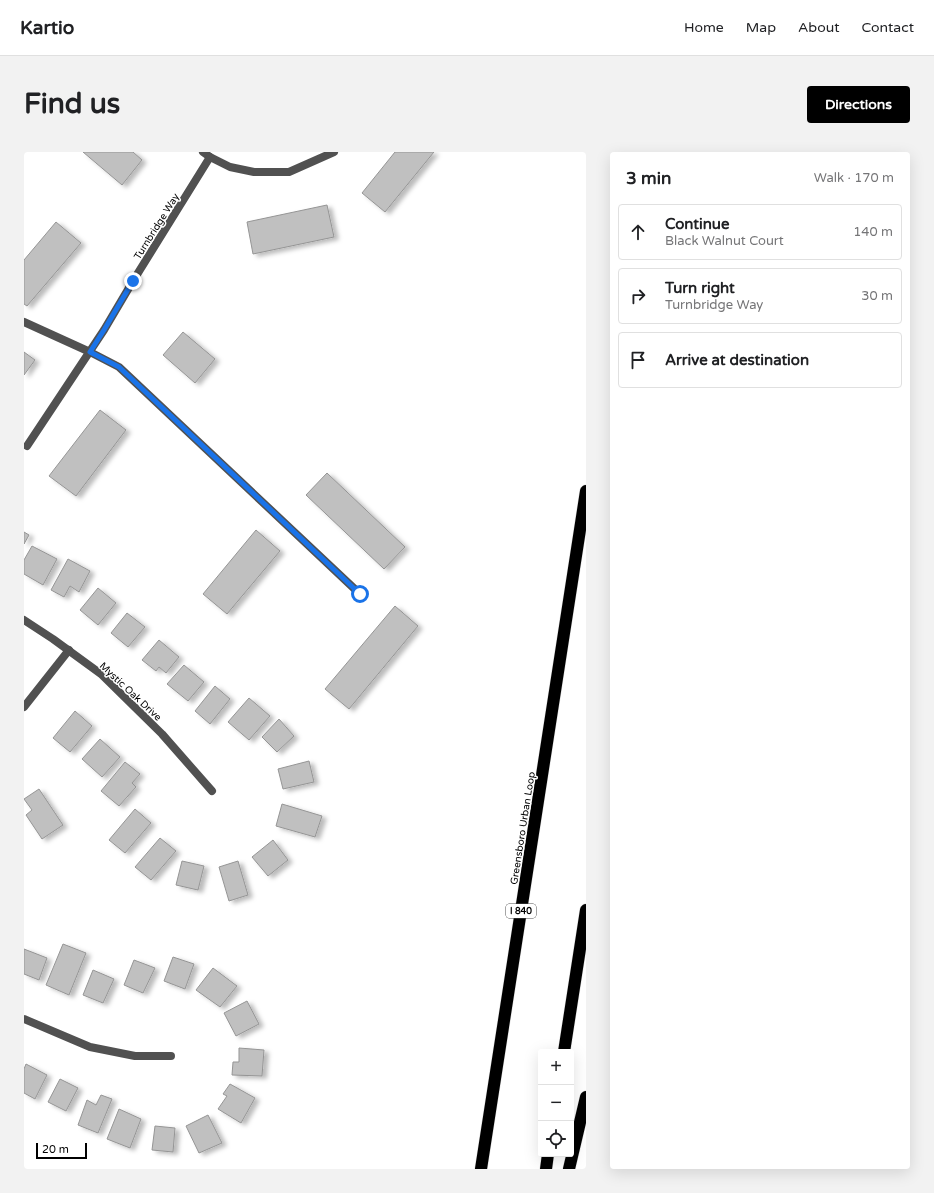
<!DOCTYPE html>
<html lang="en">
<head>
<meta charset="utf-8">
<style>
	:root { --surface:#fff; --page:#f2f2f2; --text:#202124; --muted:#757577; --line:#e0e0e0; --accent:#000 }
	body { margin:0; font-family:"Varela Round",sans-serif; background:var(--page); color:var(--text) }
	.controls { position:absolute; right:12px; bottom:12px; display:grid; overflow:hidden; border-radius:4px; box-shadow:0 4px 16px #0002 }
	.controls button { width:36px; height:36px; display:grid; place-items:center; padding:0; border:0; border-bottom:1px solid var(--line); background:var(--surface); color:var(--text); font:20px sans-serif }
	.scale { position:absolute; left:12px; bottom:10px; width:51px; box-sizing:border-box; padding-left:4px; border:2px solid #000; border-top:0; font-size:11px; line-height:14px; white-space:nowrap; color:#000; -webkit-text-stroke:3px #fff; paint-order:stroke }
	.stop { position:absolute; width:12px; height:12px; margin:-9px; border:3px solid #1a73e8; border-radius:50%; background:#fff }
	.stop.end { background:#1a73e8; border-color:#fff; box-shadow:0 1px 4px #0008 }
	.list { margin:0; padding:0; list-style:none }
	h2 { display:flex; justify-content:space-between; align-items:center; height:52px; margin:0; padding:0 16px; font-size:17px }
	h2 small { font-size:13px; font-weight:400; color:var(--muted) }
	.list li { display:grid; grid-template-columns:26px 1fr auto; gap:12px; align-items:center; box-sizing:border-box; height:56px; margin:0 8px 8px; padding:0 8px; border:1px solid var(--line); border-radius:4px }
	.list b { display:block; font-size:15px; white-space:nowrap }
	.list p { margin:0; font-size:13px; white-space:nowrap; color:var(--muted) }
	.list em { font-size:13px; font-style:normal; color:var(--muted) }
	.icon { flex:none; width:22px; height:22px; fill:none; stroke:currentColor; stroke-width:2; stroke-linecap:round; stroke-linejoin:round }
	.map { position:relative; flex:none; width:562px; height:1017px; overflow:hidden; border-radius:4px }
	header { display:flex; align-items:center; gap:24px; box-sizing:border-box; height:56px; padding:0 20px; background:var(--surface); border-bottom:1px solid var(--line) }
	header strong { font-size:19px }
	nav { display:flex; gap:22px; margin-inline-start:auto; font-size:14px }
	.intro { display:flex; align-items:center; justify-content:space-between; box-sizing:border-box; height:96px; padding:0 24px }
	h1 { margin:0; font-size:28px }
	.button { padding:10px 18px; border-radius:4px; background:var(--accent); color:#fff; font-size:14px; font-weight:700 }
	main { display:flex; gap:24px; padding:0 24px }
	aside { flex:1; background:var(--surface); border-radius:4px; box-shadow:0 4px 16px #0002 }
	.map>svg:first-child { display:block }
	.building { fill:#c0c0c0; stroke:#959595; filter:url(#shadow) }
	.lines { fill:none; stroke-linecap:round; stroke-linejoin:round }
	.motorway-casing { stroke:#dbdbdb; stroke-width:13 }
	.service { stroke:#515151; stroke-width:8 }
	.minor { stroke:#515151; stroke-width:8 }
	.motorway { stroke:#000; stroke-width:12 }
	.route { stroke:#1a73e8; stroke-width:5 }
	.labels { text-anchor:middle; stroke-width:3; stroke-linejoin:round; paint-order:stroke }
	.shield { fill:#fff; stroke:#4c4c4c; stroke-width:1 }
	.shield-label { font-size:9px; font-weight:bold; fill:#000 }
	.street-label { font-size:10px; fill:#000; stroke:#fff }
</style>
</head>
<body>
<header>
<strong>Kartio</strong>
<nav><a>Home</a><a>Map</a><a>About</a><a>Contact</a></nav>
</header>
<div class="intro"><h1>Find us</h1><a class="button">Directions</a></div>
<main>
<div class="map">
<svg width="562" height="1017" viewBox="0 0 562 1017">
	<defs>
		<filter id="shadow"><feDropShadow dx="4.5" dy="2.5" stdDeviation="2" flood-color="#0004"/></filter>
	</defs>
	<rect width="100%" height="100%" fill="#fff"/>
	<g class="building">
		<path d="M 59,0 L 109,0 L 118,8 L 98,33 Z"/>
		<path d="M 371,0 L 410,0 L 361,60 L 338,41 Z"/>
		<path d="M 303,53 L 310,85 L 229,102 L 223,70 Z"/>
		<path d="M 32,70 L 57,91 L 3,154 L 0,152 L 0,108 Z"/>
		<path d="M 159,180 L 191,207 L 171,231 L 139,203 Z"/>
		<path d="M 0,200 L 11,208 L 0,223 Z"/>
		<path d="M 76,258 L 102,278 L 52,344 L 25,324 Z"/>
		<path d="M 303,321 L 381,395 L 360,417 L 282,343 Z"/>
		<path d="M 232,378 L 256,399 L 203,462 L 179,442 Z"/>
		<path d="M 0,380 L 5,383 L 0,392 Z"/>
		<path d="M 8,394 L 33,407 L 19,433 L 0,422 L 0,408 Z"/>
		<path d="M 44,407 L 66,419 L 55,440 L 46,434 L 40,445 L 27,438 Z"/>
		<path d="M 74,436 L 92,451 L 74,473 L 56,458 Z"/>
		<path d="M 371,454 L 394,474 L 325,557 L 301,537 Z"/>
		<path d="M 103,461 L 121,475 L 104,495 L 87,481 Z"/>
		<path d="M 135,488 L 155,505 L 142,521 L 135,515 L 132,519 L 118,508 Z"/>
		<path d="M 160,513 L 180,530 L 164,549 L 143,532 Z"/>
		<path d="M 191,534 L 206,547 L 186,572 L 171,559 Z"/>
		<path d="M 225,546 L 246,564 L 225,588 L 204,570 Z"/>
		<path d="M 51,559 L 68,574 L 46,600 L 29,586 Z"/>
		<path d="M 255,567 L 270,584 L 253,600 L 238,585 Z"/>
		<path d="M 76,587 L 96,605 L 78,625 L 58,607 Z"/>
		<path d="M 285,609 L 290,630 L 259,637 L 254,617 Z"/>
		<path d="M 101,610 L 116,622 L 108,631 L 112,635 L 95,654 L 77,639 Z"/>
		<path d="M 15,637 L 39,673 L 18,687 L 2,663 L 8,658 L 0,647 Z"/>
		<path d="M 258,652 L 298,664 L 291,685 L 252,674 Z"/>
		<path d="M 111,657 L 127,671 L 101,701 L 85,688 Z"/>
		<path d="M 136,686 L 152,699 L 127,728 L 111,715 Z"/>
		<path d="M 249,688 L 264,708 L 244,724 L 228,705 Z"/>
		<path d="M 158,709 L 180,714 L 174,738 L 152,733 Z"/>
		<path d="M 214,709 L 224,743 L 205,749 L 195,715 Z"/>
		<path d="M 39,792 L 62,801 L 45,843 L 22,833 Z"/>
		<path d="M 0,797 L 23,806 L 15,828 L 0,822 Z"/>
		<path d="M 149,805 L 170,812 L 161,837 L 140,829 Z"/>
		<path d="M 110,808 L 131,816 L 119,841 L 100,833 Z"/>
		<path d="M 189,816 L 213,834 L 196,855 L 172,838 Z"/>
		<path d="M 69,818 L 90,827 L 79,851 L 59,843 Z"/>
		<path d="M 223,849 L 235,872 L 212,884 L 200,861 Z"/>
		<path d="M 215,896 L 240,898 L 238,924 L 208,923 L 209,910 L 215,910 Z"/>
		<path d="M 2,912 L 23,923 L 11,947 L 0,941 L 0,917 Z"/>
		<path d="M 36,927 L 54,936 L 42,959 L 24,950 Z"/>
		<path d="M 206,932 L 231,946 L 217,971 L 194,957 L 203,944 L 199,942 Z"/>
		<path d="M 77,943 L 88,947 L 74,981 L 54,973 L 63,948 L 72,953 Z"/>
		<path d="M 95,957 L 117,967 L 106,996 L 83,987 Z"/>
		<path d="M 184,963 L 198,991 L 175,1001 L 162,974 Z"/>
		<path d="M 131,974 L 151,976 L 149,1000 L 128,998 Z"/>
	</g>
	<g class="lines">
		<defs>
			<g id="motorway">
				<path d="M 540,900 L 562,758"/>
				<path d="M 457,1017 L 562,339"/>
				<path d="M 522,1017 L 524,1002"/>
				<path d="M 545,1017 L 562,945"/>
			</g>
		</defs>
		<use href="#motorway" class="motorway-casing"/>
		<g class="service">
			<path d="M 179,0 L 186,5 L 206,15 L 230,20 L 265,20 L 310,0"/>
			<path d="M 0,170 L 66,200 L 95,215 L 336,442"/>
			<path d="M 3,294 L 80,178 L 109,129 L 186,5"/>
		</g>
		<g class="minor">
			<path d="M 0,468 L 29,487 L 77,522 L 138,582 L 188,639"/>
			<path d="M 0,555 L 45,498"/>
			<path d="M 0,867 L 66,895 L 111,904 L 147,904"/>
		</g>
		<use href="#motorway" class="motorway"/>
	</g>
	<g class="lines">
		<path class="route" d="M 109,129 L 80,178 L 66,200 L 95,215 L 336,442"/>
	</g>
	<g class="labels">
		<rect class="shield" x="482" y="752" width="30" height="14" rx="3"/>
		<g class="shield-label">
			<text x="497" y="762">I 840</text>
		</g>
		<g class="street-label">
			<text transform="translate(132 74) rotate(-58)" y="4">Turnbridge Way</text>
			<text transform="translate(107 539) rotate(43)" y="4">Mystic Oak Drive</text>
			<text transform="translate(498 676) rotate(-81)" y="4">Greensboro Urban Loop</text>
		</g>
	</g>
</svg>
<div class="controls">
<button>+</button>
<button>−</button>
<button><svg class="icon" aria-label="locate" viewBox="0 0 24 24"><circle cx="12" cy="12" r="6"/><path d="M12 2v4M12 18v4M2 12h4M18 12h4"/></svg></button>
</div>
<div class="scale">20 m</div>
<div class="stop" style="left:336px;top:442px"></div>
<div class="stop end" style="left:109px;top:129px"></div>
</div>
<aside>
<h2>3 min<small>Walk · 170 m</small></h2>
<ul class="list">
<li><svg class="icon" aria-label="ahead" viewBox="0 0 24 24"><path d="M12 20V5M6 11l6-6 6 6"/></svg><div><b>Continue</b><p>Black Walnut Court</p></div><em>140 m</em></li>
<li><svg class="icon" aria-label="right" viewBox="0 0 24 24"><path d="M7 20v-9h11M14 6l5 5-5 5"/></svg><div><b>Turn right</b><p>Turnbridge Way</p></div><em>30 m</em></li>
<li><svg class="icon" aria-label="arrive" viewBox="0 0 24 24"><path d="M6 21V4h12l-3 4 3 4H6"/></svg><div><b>Arrive at destination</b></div></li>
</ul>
</aside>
</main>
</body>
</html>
